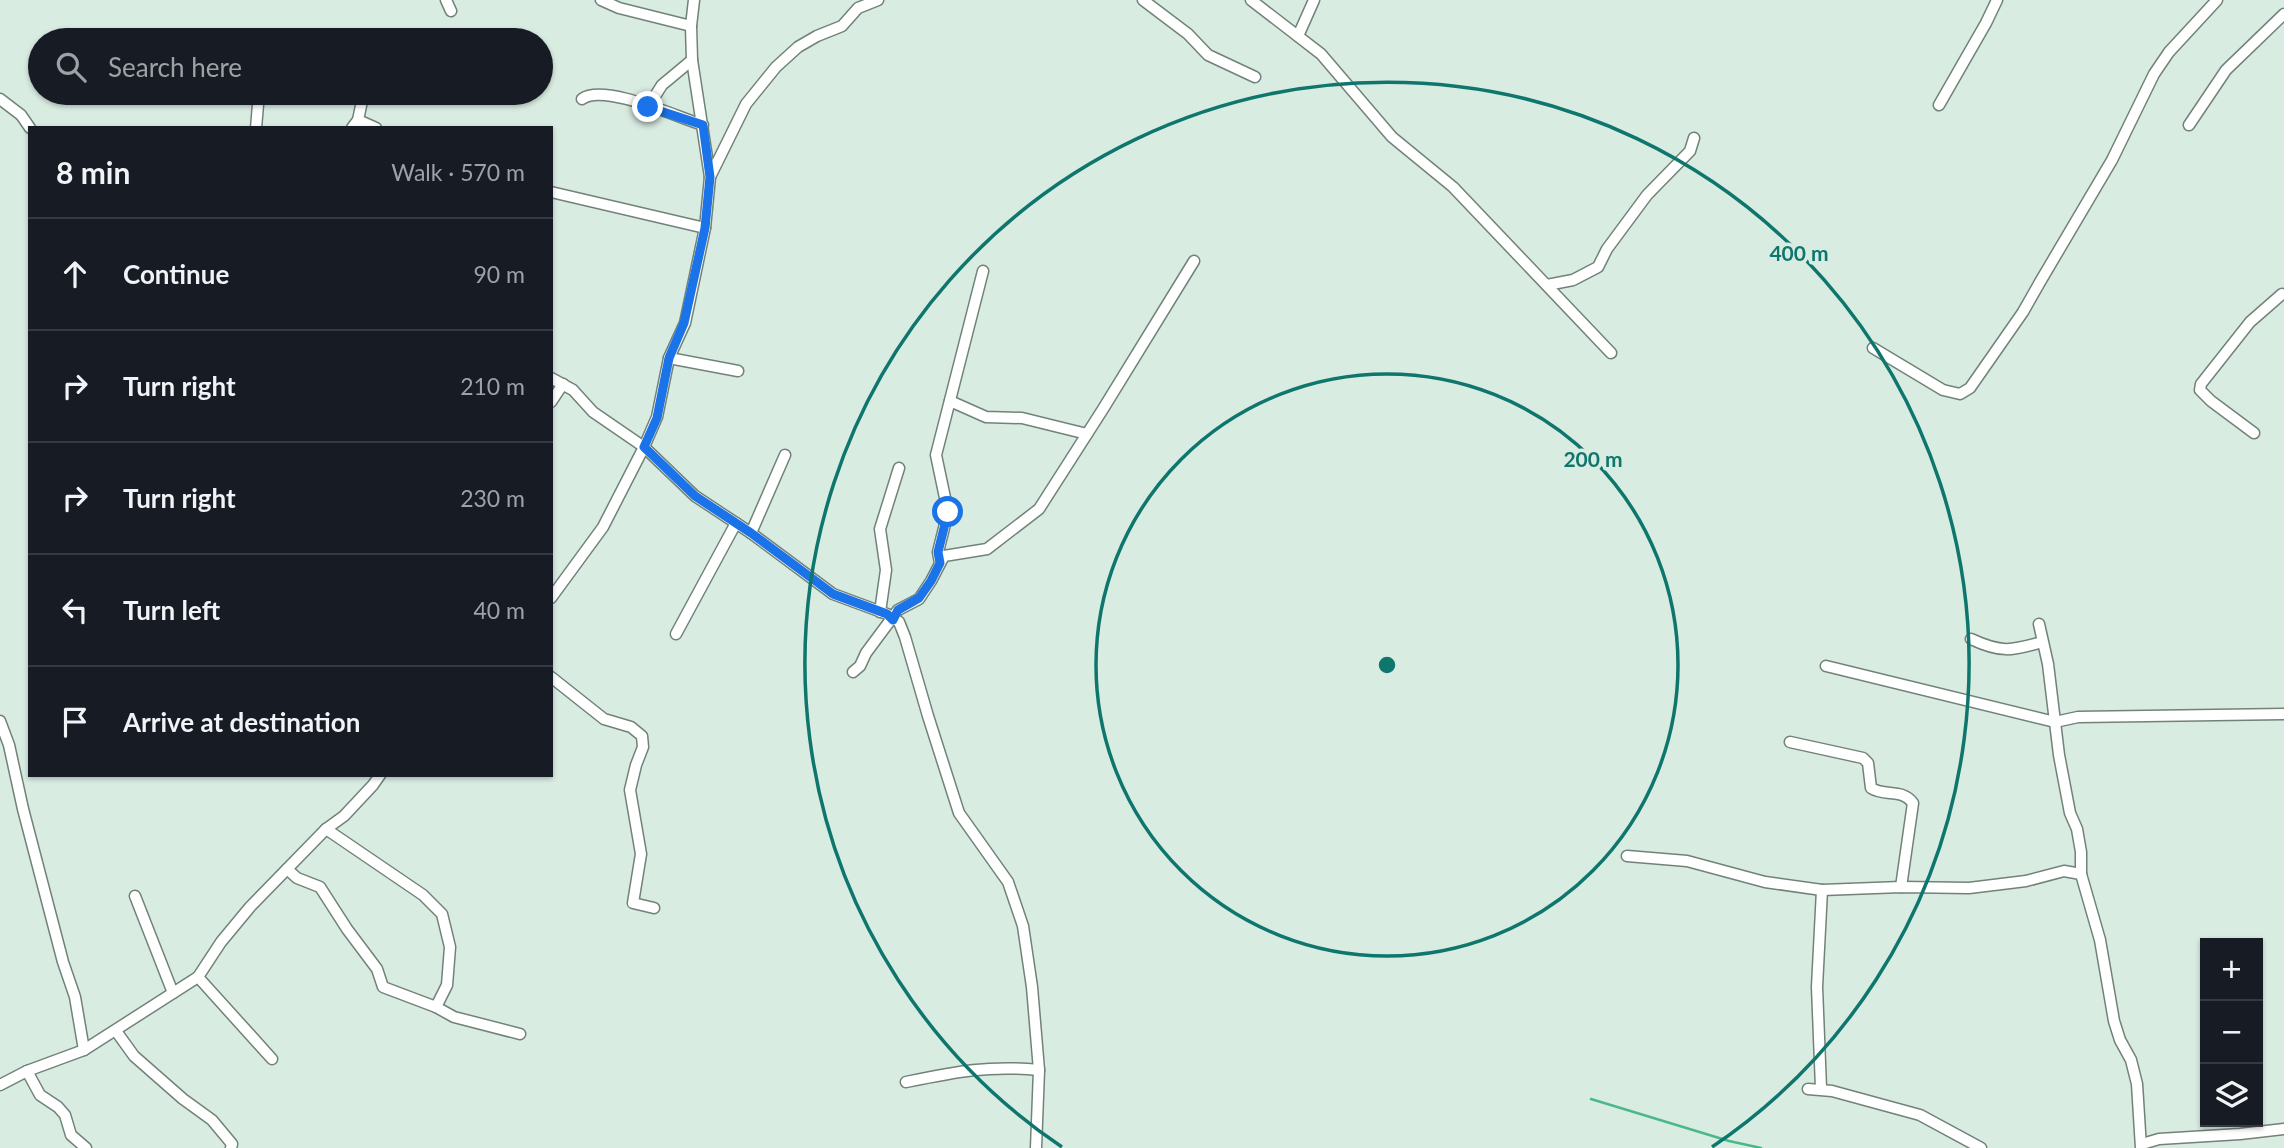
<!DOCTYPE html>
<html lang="en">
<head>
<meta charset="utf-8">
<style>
	:root { --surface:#171b24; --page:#20242c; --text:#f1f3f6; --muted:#9ea1a6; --line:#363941 }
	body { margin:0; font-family:Lato,sans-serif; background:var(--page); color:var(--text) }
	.controls { position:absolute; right:21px; bottom:21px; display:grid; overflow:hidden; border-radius:0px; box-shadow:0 2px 5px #0004 }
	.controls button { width:63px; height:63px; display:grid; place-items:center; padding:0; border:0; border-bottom:2px solid var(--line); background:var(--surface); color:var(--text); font:35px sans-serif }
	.stop { position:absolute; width:21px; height:21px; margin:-16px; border:5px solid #1a73e8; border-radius:50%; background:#fff }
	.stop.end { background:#1a73e8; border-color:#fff; box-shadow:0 2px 7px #0008 }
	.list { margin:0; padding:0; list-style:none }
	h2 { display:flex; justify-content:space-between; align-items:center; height:91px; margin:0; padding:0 28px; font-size:30px }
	h2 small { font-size:23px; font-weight:400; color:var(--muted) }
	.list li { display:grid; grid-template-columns:46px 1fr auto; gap:21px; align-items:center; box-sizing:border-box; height:112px; padding:0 28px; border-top:2px solid var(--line) }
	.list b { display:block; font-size:26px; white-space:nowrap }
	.list em { font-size:23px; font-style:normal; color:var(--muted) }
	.icon { flex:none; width:38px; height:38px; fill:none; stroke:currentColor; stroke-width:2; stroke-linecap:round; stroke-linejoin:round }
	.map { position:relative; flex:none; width:2284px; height:1148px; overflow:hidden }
	.search { position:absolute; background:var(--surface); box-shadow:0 2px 5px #0004; left:28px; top:28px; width:525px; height:77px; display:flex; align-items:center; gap:18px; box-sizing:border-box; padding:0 24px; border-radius:38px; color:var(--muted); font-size:26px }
	.panel { position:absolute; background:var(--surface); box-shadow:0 2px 5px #0004; left:28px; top:126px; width:525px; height:651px; border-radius:0px }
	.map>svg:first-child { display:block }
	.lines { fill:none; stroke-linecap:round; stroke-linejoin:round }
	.stream { stroke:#4bb889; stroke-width:2.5 }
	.street-casing { stroke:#718279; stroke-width:13 }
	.street { stroke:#fff; stroke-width:10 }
	.route { stroke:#1a73e8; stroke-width:9 }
	.ring { fill:none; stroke:#0f766e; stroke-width:3.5 }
	.centre { fill:#0f766e; stroke:#d9ece2; stroke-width:3.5 }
	.ring-label { font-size:21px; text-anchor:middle; font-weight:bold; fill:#0f766e; stroke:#d9ece2; stroke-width:7; stroke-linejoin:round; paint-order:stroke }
</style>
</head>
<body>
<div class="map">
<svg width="2284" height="1148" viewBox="0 0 2284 1148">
	<rect width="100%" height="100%" fill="#d9ece2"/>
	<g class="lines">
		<path class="stream" d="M 1591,1099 L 1729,1141 L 1761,1148"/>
		<defs>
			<g id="street">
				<path d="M 446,0 L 451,11"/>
				<path d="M 601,0 L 619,8 L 691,26"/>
				<path d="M 1143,0 L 1188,34 L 1208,55 L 1255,77"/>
				<path d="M 1251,0 L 1321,54 L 1392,137 L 1453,187 L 1611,353"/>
				<path d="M 1298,36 L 1314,0"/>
				<path d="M 0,99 L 21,115 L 30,128"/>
				<path d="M 582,99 C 604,83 677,117 703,125"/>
				<path d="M 1939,105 L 1986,23 L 1997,0"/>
				<path d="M 648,107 L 662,85 L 692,60"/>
				<path d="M 358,120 L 376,128"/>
				<path d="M 2189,125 L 2226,70 L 2284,14"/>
				<path d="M 256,128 L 259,93"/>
				<path d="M 352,128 L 358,120 L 362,101"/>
				<path d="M 710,177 L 746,104 L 776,67 L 798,47 L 817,36 L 842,26 L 858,8 L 878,0"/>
				<path d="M 551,192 L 705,228"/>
				<path d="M 1547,285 L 1573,280 L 1598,267 L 1607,249 L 1647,195 L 1690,151 L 1694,138"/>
				<path d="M 1873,348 L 1943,390 L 1960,394 L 1970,388 L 2023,312 L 2040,282 L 2112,160 L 2154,74 L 2169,52 L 2217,0"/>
				<path d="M 669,358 L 738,371"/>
				<path d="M 551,378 L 573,390 L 593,412 L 644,447 L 695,496 L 751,533 L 833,594 L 887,614 L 899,622 L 905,637 L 928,716 L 959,813 L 1008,882 L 1023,926 L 1032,987 L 1039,1070 L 1036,1148"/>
				<path d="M 950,401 L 986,417 L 1022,418 L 1087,434"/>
				<path d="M 551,402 L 563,384"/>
				<path d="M 2254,433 L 2211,401 L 2200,390 L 2201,384 L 2250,322 L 2282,294"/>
				<path d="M 751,533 L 785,455"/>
				<path d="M 940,563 L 938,552 L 948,512 L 936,455 L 983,271"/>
				<path d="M 551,598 L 603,527 L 644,447 L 657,417 L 669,358 L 685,323 L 705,228 L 710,177 L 692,60 L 691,26 L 694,0"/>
				<path d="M 880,612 L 886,570 L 880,529 L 899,468"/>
				<path d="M 2039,624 L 2048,664 L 2059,755 L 2070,813 L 2077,829 L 2081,852 L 2081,874 L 2100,940 L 2114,1021 L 2120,1040 L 2131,1060 L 2137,1084 L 2141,1148"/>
				<path d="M 676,634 L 736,523"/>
				<path d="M 1971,639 C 2001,653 2011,651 2042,642"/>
				<path d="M 1826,666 L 2055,722 L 2078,717 L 2284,714"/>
				<path d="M 853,672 L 860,666 L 866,653 L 898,610 L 919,599 L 931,581 L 944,556 L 987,549 L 1039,509 L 1103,409 L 1194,261"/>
				<path d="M 551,677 L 604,719 L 631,727 L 642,736 L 643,747 L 636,765 L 630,790 L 641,854 L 633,903 L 654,908"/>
				<path d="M 0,721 L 9,745 L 23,809 L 63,962 L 75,997 L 84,1050"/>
				<path d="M 1790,742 L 1863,758 L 1868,763 L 1871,788 C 1885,797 1902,788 1913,803 L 1901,887"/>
				<path d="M 326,829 L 423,895 L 442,914 L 450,947 L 447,985 L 436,1007 L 454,1017 L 520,1034"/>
				<path d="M 1627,856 L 1687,861 L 1765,882 L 1822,890 L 1901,887 L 1969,888 L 2026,881 L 2064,871 L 2081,874"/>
				<path d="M 287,869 L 297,878 L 320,887 L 347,929 L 377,969 L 383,987 L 436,1007"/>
				<path d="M 135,896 L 173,993"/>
				<path d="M 198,977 L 272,1059"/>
				<path d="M 116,1031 L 134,1056 L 183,1099 L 212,1120 L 232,1144 L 231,1148"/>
				<path d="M 27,1071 L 40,1095 L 58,1107 L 65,1115 L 71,1135 L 86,1148"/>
				<path d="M 906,1082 C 955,1072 988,1065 1039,1070"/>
				<path d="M 0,1085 L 27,1071 L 84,1050 L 198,977 L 221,942 L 250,907 L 326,829 L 344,816 L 373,785 L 380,775"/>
				<path d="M 1821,1088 L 1817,987 L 1822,890"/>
				<path d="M 1808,1089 L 1832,1091 L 1920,1115 L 1981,1148"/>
				<path d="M 2142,1144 L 2159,1139 L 2240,1134 L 2284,1129"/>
			</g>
		</defs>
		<use href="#street" class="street-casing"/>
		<use href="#street" class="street"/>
	</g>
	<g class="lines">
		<path class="route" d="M 648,107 L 703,125 L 710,177 L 705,228 L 684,323 L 669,358 L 657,418 L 644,447 L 695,496 L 751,533 L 833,594 L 887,614 L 893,620 L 898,610 L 919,598 L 931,581 L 940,563 L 938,552 L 948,512"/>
	</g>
	<g class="ring">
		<circle cx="1387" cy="665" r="291"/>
		<path d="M1062 1147A582 582 0 1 1 1712 1147"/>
	</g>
	<circle cx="1387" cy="665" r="10" class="centre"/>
	<g class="ring-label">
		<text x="1799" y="261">400 m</text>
		<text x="1593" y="467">200 m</text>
	</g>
</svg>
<div class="controls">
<button>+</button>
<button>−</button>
<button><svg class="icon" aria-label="layers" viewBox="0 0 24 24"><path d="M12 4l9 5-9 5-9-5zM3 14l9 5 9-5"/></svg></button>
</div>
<div class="stop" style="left:948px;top:512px"></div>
<div class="stop end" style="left:648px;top:107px"></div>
<div class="search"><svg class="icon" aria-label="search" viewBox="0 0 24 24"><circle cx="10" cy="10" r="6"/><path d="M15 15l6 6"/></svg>Search here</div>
<section class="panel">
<h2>8 min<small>Walk · 570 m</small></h2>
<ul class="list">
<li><svg class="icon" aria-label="ahead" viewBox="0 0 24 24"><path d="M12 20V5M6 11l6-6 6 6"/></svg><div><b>Continue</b></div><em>90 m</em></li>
<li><svg class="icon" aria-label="right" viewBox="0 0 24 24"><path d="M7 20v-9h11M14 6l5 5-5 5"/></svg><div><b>Turn right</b></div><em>210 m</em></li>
<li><svg class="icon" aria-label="right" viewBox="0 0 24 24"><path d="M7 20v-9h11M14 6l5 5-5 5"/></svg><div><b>Turn right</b></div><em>230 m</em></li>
<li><svg class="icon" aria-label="left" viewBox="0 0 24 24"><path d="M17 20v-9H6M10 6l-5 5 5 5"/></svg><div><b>Turn left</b></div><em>40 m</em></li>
<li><svg class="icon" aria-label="arrive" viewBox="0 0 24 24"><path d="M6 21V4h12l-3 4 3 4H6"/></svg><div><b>Arrive at destination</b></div></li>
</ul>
</section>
</div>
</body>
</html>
